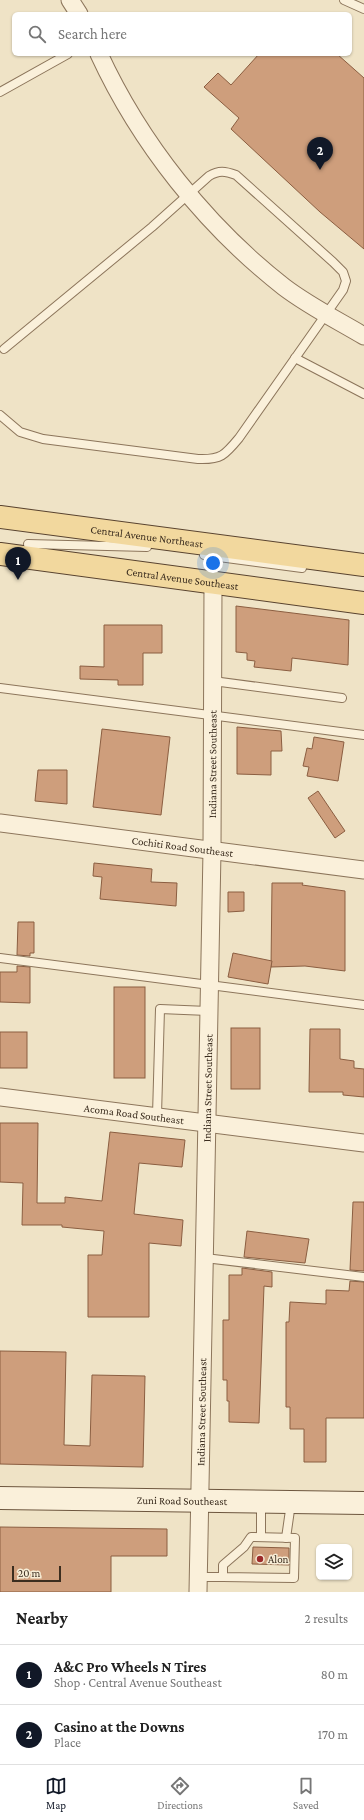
<!DOCTYPE html>
<html lang="en">
<head>
<meta charset="utf-8">
<style>
	:root { --surface:#fff; --page:#f2f2f2; --text:#222; --muted:#767676; --line:#e0e0e0; --accent:#111827 }
	body { margin:0; font-family:"Crimson Pro",serif; background:var(--page); color:var(--text) }
	.controls { position:absolute; right:12px; bottom:12px; display:grid; overflow:hidden; border-radius:6px; box-shadow:0 1px 3px #0004 }
	.controls button { width:36px; height:36px; display:grid; place-items:center; padding:0; border:0; border-bottom:1px solid var(--line); background:var(--surface); color:var(--text); font:20px sans-serif }
	.scale { position:absolute; left:12px; bottom:10px; width:49px; box-sizing:border-box; padding-left:4px; border:2px solid #3b2d1f; border-top:0; font-size:11px; line-height:14px; white-space:nowrap; color:#3b2d1f; -webkit-text-stroke:3px #f7edd6; paint-order:stroke }
	.you { position:absolute; left:213px; top:563px; width:14px; height:14px; margin:-10px; border:3px solid #fff; border-radius:50%; background:#1a73e8; box-shadow:0 0 0 6px #1a73e833 }
	.badge { display:grid; place-items:center; width:26px; height:26px; border-radius:50%; background:var(--accent); color:#fff; font-size:13px; font-weight:700 }
	.pin { position:absolute; translate:-50% -33px; filter:drop-shadow(0 1px 2px #0008) }
	.pin::after { content:''; position:absolute; top:21px; width:14px; height:12px; background:inherit; clip-path:polygon(0 0,100% 0,50% 100%) }
	.list { margin:0; padding:0; list-style:none }
	h2 { display:flex; justify-content:space-between; align-items:center; height:52px; margin:0; padding:0 16px; font-size:17px }
	h2 small { font-size:13px; font-weight:400; color:var(--muted) }
	.list li { display:grid; grid-template-columns:26px 1fr auto; gap:12px; align-items:center; box-sizing:border-box; height:60px; padding:0 16px; border-top:1px solid var(--line) }
	.list b { display:block; font-size:15px; white-space:nowrap }
	.list p { margin:0; font-size:13px; white-space:nowrap; color:var(--muted) }
	.list em { font-size:13px; font-style:normal; color:var(--muted) }
	.icon { flex:none; width:22px; height:22px; fill:none; stroke:currentColor; stroke-width:2; stroke-linecap:round; stroke-linejoin:round }
	.map { position:relative; flex:none; width:364px; height:1592px; overflow:hidden }
	.search { position:absolute; background:var(--surface); box-shadow:0 1px 3px #0004; left:12px; right:12px; top:12px; height:44px; display:flex; align-items:center; gap:10px; box-sizing:border-box; padding:0 14px; border-radius:6px; color:var(--muted); font-size:15px }
	.sheet { height:172px; background:var(--surface) }
	nav { display:flex; justify-content:space-around; align-items:center; box-sizing:border-box; height:56px; border-top:1px solid var(--line); background:var(--surface); font-size:11px; color:var(--muted) }
	nav a { display:grid; justify-items:center; gap:2px }
	nav .on { color:var(--accent) }
	.map>svg:first-child { display:block }
	.building { fill:#ce9e7c; stroke:#8b5e41 }
	.lines { fill:none; stroke-linecap:round; stroke-linejoin:round }
	.lane-casing { stroke:#8c755b; stroke-width:10 }
	.street-casing { stroke:#8c755b; stroke-width:19 }
	.secondary-casing { stroke:#6d563e; stroke-width:24 }
	.primary-casing { stroke:#59432f; stroke-width:24 }
	.lane { stroke:#faf0da; stroke-width:8 }
	.street { stroke:#faf0da; stroke-width:17 }
	.secondary { stroke:#faf0da; stroke-width:22 }
	.primary { stroke:#f2d89e; stroke-width:22 }
	.poi-dot { fill:#9c2a2a; stroke:#f7edd6; stroke-width:1.5 }
	.labels { text-anchor:middle; stroke-width:3; stroke-linejoin:round; paint-order:stroke }
	.street-label { font-size:11px; fill:#3b2d1f; stroke:#f7edd6 }
	.poi-label { font-size:11px; fill:#3b2d1f; stroke:#f7edd6; text-anchor:start }
</style>
</head>
<body>
<div class="map">
<svg width="364" height="1592" viewBox="0 0 364 1592">
	<rect width="100%" height="100%" fill="#efe3c6"/>
	<g class="building">
		<path d="M 259,54 L 337,54 L 364,78 L 364,249 L 320,212 L 231,129 L 239,118 L 204,87 L 218,73 L 231,85 Z"/>
		<path d="M 236,606 L 349,620 L 348,665 L 292,658 L 291,671 L 254,667 L 255,661 L 247,660 L 247,653 L 236,652 Z"/>
		<path d="M 104,625 L 162,625 L 162,653 L 143,653 L 143,685 L 118,685 L 118,680 L 80,679 L 80,666 L 104,667 Z"/>
		<path d="M 237,727 L 281,731 L 282,751 L 271,751 L 271,775 L 237,774 Z"/>
		<path d="M 102,729 L 170,737 L 161,815 L 93,807 Z"/>
		<path d="M 314,737 L 344,742 L 338,781 L 307,776 L 309,767 L 303,766 L 307,748 L 312,749 Z"/>
		<path d="M 38,770 L 67,770 L 67,804 L 35,801 Z"/>
		<path d="M 318,791 L 345,831 L 335,838 L 308,798 Z"/>
		<path d="M 94,863 L 152,869 L 151,882 L 177,883 L 176,906 L 100,899 L 102,877 L 93,876 Z"/>
		<path d="M 272,883 L 303,883 L 302,885 L 345,891 L 345,971 L 305,966 L 271,967 Z"/>
		<path d="M 228,892 L 244,892 L 244,911 L 228,912 Z"/>
		<path d="M 18,922 L 34,922 L 34,953 L 30,953 L 30,956 L 17,955 Z"/>
		<path d="M 233,953 L 272,961 L 268,984 L 228,977 Z"/>
		<path d="M 17,966 L 30,967 L 30,1003 L 0,1002 L 0,972 L 17,972 Z"/>
		<rect x="114" y="987" width="31" height="91"/>
		<rect x="231" y="1028" width="29" height="61"/>
		<path d="M 310,1029 L 340,1029 L 340,1059 L 354,1061 L 354,1068 L 364,1069 L 364,1097 L 343,1095 L 343,1092 L 309,1092 Z"/>
		<rect x="0" y="1032" width="27" height="36"/>
		<path d="M 0,1123 L 38,1123 L 37,1203 L 65,1203 L 65,1197 L 102,1201 L 110,1132 L 185,1140 L 182,1167 L 139,1163 L 134,1214 L 183,1220 L 181,1246 L 149,1243 L 149,1317 L 88,1317 L 88,1255 L 102,1255 L 104,1231 L 62,1227 L 62,1225 L 22,1225 L 23,1183 L 0,1182 Z"/>
		<path d="M 353,1202 L 364,1202 L 364,1271 L 350,1270 Z"/>
		<path d="M 247,1231 L 309,1239 L 305,1263 L 244,1257 Z"/>
		<path d="M 242,1268 L 272,1272 L 272,1287 L 264,1286 L 259,1423 L 229,1422 L 229,1401 L 227,1401 L 227,1380 L 223,1380 L 223,1320 L 229,1320 L 229,1275 L 242,1275 Z"/>
		<path d="M 350,1281 L 364,1282 L 364,1418 L 326,1418 L 326,1462 L 304,1462 L 304,1429 L 290,1429 L 290,1407 L 286,1407 L 286,1322 L 289,1322 L 290,1302 L 326,1304 L 326,1290 L 349,1291 Z"/>
		<path d="M 0,1351 L 66,1352 L 64,1445 L 90,1446 L 92,1375 L 145,1376 L 143,1467 L 0,1464 Z"/>
		<path d="M 0,1527 L 167,1529 L 167,1556 L 111,1556 L 111,1592 L 0,1592 Z"/>
		<path d="M 253,1547 L 289,1548 L 289,1565 L 252,1564 Z"/>
	</g>
	<g class="lines">
		<defs>
			<g id="lane">
				<path d="M 344,0 L 364,9"/>
				<path d="M 0,92 L 68,54"/>
				<path d="M 295,358 L 364,394"/>
				<path d="M 0,415 L 20,432 L 43,439 L 198,459 C 221,460 225,455 239,438 L 343,290 L 346,281 L 343,272 L 333,262 L 236,175 C 225,171 219,170 209,176 L 152,227 L 4,349"/>
				<path d="M 28,544 L 147,547"/>
				<path d="M 204,555 L 302,568"/>
				<path d="M 213,681 L 342,698"/>
				<path d="M 0,688 L 364,735"/>
				<path d="M 0,958 L 364,1005"/>
				<path d="M 157,1115 L 160,1009 L 208,1011"/>
				<path d="M 205,1258 L 364,1277"/>
				<path d="M 261,1502 L 261,1537"/>
				<path d="M 286,1538 L 291,1503"/>
				<path d="M 199,1577 L 223,1577 L 294,1578 L 295,1538 L 251,1537 L 244,1547 L 223,1565 L 223,1577"/>
			</g>
			<g id="street">
				<path d="M 70,0 L 79,14"/>
				<path d="M 99,54 C 140,143 206,226 284,287 C 309,306 337,320 364,336"/>
				<path id="s1" d="M 0,823 L 364,870"/>
				<path id="s2" d="M 0,1097 L 364,1143"/>
				<path id="s3" d="M 198,1592 L 212,851 L 213,584"/>
			</g>
			<g id="secondary">
				<path id="s4" d="M 0,1498 L 364,1503"/>
			</g>
			<g id="primary">
				<path id="s5" d="M 0,517 L 364,565"/>
				<path id="s6" d="M 0,554 L 364,603"/>
			</g>
		</defs>
		<use href="#lane" class="lane-casing"/>
		<use href="#street" class="street-casing"/>
		<use href="#secondary" class="secondary-casing"/>
		<use href="#primary" class="primary-casing"/>
		<use href="#lane" class="lane"/>
		<use href="#street" class="street"/>
		<use href="#secondary" class="secondary"/>
		<use href="#primary" class="primary"/>
	</g>
	<circle class="poi-dot" cx="260" cy="1559" r="4"/>
	<g class="labels">
		<g class="street-label">
			<text dy="4" stroke="none"><textPath href="#s5" startOffset="148">Central Avenue Northeast</textPath></text>
			<text dy="4" stroke="none"><textPath href="#s6" startOffset="184">Central Avenue Southeast</textPath></text>
			<text dy="4" stroke="none"><textPath href="#s3" startOffset="828">Indiana Street Southeast</textPath></text>
			<text dy="4" stroke="none"><textPath href="#s1" startOffset="184">Cochiti Road Southeast</textPath></text>
			<text dy="4" stroke="none"><textPath href="#s3" startOffset="504">Indiana Street Southeast</textPath></text>
			<text dy="4" stroke="none"><textPath href="#s2" startOffset="135">Acoma Road Southeast</textPath></text>
			<text dy="4" stroke="none"><textPath href="#s3" startOffset="180">Indiana Street Southeast</textPath></text>
			<text dy="4" stroke="none"><textPath href="#s4" startOffset="182">Zuni Road Southeast</textPath></text>
		</g>
		<g class="poi-label">
			<text x="268" y="1563">Alon</text>
		</g>
	</g>
</svg>
<div class="controls">
<button><svg class="icon" aria-label="layers" viewBox="0 0 24 24"><path d="M12 4l9 5-9 5-9-5zM3 14l9 5 9-5"/></svg></button>
</div>
<div class="scale">20 m</div>
<div class="you"></div>
<div class="pin badge" style="left:18px;top:580px">1</div>
<div class="pin badge" style="left:320px;top:170px">2</div>
<div class="search"><svg class="icon" aria-label="search" viewBox="0 0 24 24"><circle cx="10" cy="10" r="6"/><path d="M15 15l6 6"/></svg>Search here</div>
</div>
<section class="sheet">
<h2>Nearby<small>2 results</small></h2>
<ul class="list">
<li><span class="badge">1</span><div><b>A&amp;C Pro Wheels N Tires</b><p>Shop · Central Avenue Southeast</p></div><em>80 m</em></li>
<li><span class="badge">2</span><div><b>Casino at the Downs</b><p>Place</p></div><em>170 m</em></li>
</ul>
</section>
<nav>
<a class="on"><svg class="icon" aria-label="map" viewBox="0 0 24 24"><path d="M3 6l6-2 6 2 6-2v14l-6 2-6-2-6 2zM9 4v14M15 6v14"/></svg>Map</a>
<a><svg class="icon" aria-label="directions" viewBox="0 0 24 24"><path d="M12 3l9 9-9 9-9-9zM9 14v-3h6M13 9l2 2-2 2"/></svg>Directions</a>
<a><svg class="icon" aria-label="saved" viewBox="0 0 24 24"><path d="M7 4h10v16l-5-4-5 4z"/></svg>Saved</a>
</nav>
</body>
</html>
